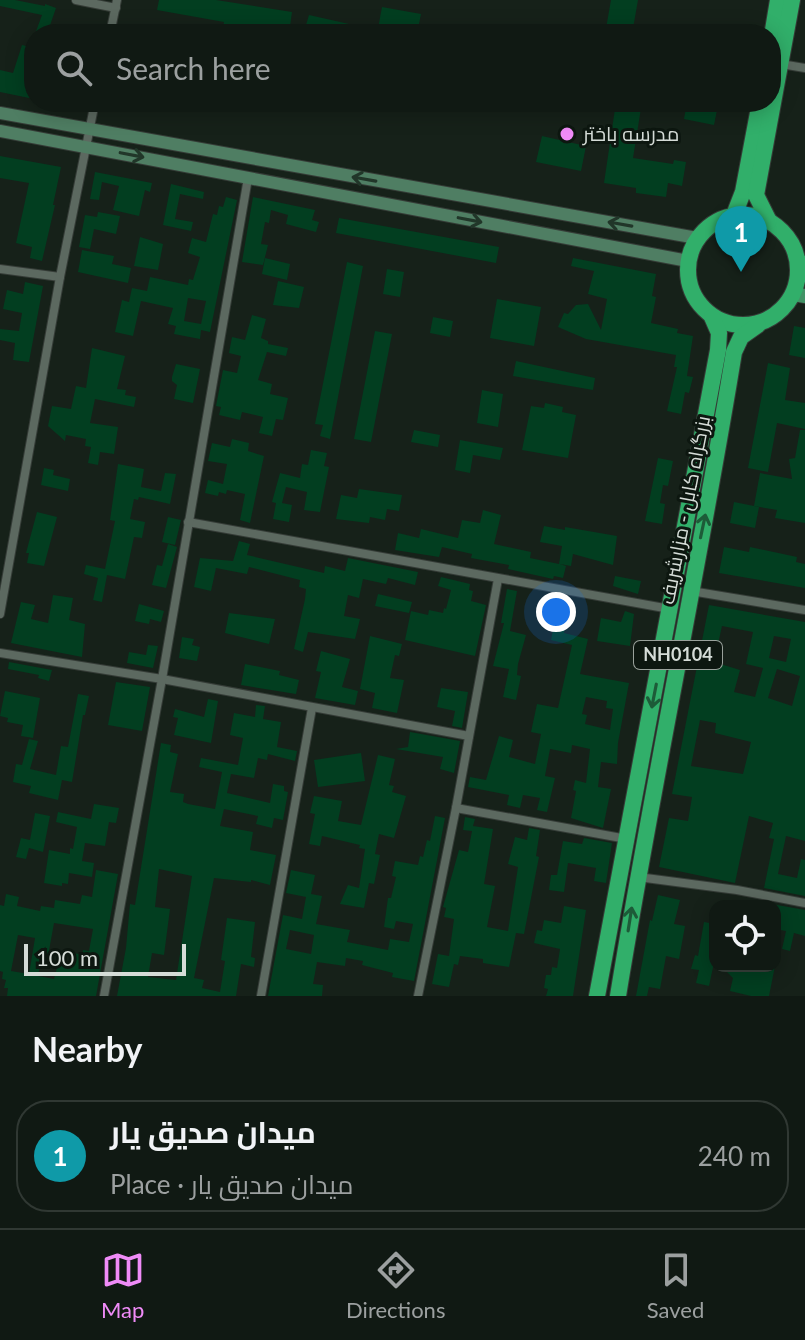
<!DOCTYPE html>
<html lang="en">
<head>
<meta charset="utf-8">
<style>
	:root { --surface:#101913; --page:#19221c; --text:#f1f3f6; --muted:#9ca0a0; --line:#303833; --accent:#ef8bf7 }
	body { margin:0; font-family:Lato,Cairo,sans-serif; background:var(--page); color:var(--text) }
	.controls { position:absolute; right:24px; bottom:24px; display:grid; overflow:hidden; border-radius:16px; box-shadow:0 4px 20px #0003 }
	.controls button { width:72px; height:72px; display:grid; place-items:center; padding:0; border:0; border-bottom:2px solid var(--line); background:var(--surface); color:var(--text); font:40px sans-serif }
	.scale { position:absolute; left:24px; bottom:20px; width:162px; box-sizing:border-box; padding-left:8px; border:4px solid #d5dcd7; border-top:0; font-size:22px; line-height:28px; white-space:nowrap; color:#d5dcd7; -webkit-text-stroke:6px #0d1710; paint-order:stroke }
	.you { position:absolute; left:556px; top:612px; width:28px; height:28px; margin:-20px; border:6px solid #fff; border-radius:50%; background:#1a73e8; box-shadow:0 0 0 12px #1a73e833 }
	.badge { display:grid; place-items:center; width:52px; height:52px; border-radius:50%; background:var(--accent); color:#fff; font-size:26px; font-weight:700 }
	.pin { position:absolute; translate:-50% -66px; filter:drop-shadow(0 2px 4px #0008) }
	.pin::after { content:''; position:absolute; top:42px; width:28px; height:24px; background:inherit; clip-path:polygon(0 0,100% 0,50% 100%) }
	.list { margin:0; padding:0; list-style:none }
	h2 { display:flex; justify-content:space-between; align-items:center; height:104px; margin:0; padding:0 32px; font-size:34px }
	h2 small { font-size:26px; font-weight:400; color:var(--muted) }
	.list li { display:grid; grid-template-columns:52px 1fr auto; gap:24px; align-items:center; box-sizing:border-box; height:112px; margin:0 16px 16px; padding:0 16px; border:2px solid var(--line); border-radius:32px }
	.list b { display:block; font-size:30px; white-space:nowrap }
	.list p { margin:0; font-size:26px; white-space:nowrap; color:var(--muted) }
	.list em { font-size:26px; font-style:normal; color:var(--muted) }
	.icon { flex:none; width:44px; height:44px; fill:none; stroke:currentColor; stroke-width:2; stroke-linecap:round; stroke-linejoin:round }
	.map { position:relative; flex:none; width:805px; height:996px; overflow:hidden }
	.search { position:absolute; background:var(--surface); box-shadow:0 4px 20px #0003; left:24px; right:24px; top:24px; height:88px; display:flex; align-items:center; gap:20px; box-sizing:border-box; padding:0 28px; border-radius:32px; color:var(--muted); font-size:30px }
	.sheet { height:232px; background:var(--surface) }
	nav { display:flex; justify-content:space-around; align-items:center; box-sizing:border-box; height:112px; border-top:2px solid var(--line); background:var(--surface); font-size:22px; color:var(--muted) }
	nav a { display:grid; justify-items:center; gap:4px }
	nav .on { color:var(--accent) }
	.map>svg:first-child { display:block }
	.building { fill:#023e20; fill-rule:evenodd }
	.lines { fill:none; stroke-linecap:round; stroke-linejoin:round }
	.street-casing { stroke:#353c37; stroke-width:10 }
	.secondary-casing { stroke:#353c37; stroke-width:14 }
	.primary-casing { stroke:#353c37; stroke-width:16 }
	.highway-casing { stroke:#353c37; stroke-width:18 }
	.street { stroke:#5c6960; stroke-width:8 }
	.secondary { stroke:#4f7e63; stroke-width:12 }
	.primary { stroke:#429366; stroke-width:14 }
	.highway { stroke:#31af6a; stroke-width:16 }
	.oneway { stroke:#213629 }
	.oneway2 { stroke:#1d5b38 }
	.poi-dot { fill:#ef8bf7; stroke:#0d1710; stroke-width:3 }
	.labels { text-anchor:middle; stroke-width:6; stroke-linejoin:round; paint-order:stroke }
	.shield { fill:#0d1710; stroke:#99a19b; stroke-width:2 }
	.shield-label { font-size:18px; font-weight:bold; fill:#d5dcd7 }
	.poi-label { font-size:20px; fill:#d5dcd7; stroke:#0d1710; text-anchor:start }
	.street-label { font-size:20px; fill:#d5dcd7; stroke:#0d1710 }
</style>
</head>
<body>
<div class="map">
<svg width="805" height="996" viewBox="0 0 805 996">
	<rect width="100%" height="100%" fill="#162119"/>
	<g class="building">
		<path d="M 0,0 L 15,0 L 45,6 L 45,4 L 56,8 L 47,34 L 35,34 L 42,15 L 0,6 Z"/>
		<path d="M 159,0 L 216,0 L 292,12 L 289,34 L 278,34 L 279,29 L 262,26 L 261,34 L 222,34 L 224,22 L 157,10 Z"/>
		<path d="M 611,0 L 638,0 L 632,34 L 605,34 Z"/>
		<path d="M 382,7 L 421,14 L 417,34 L 377,34 Z"/>
		<path d="M 309,15 L 358,26 L 356,34 L 317,34 L 319,28 L 306,25 Z"/>
		<path d="M 22,45 L 34,48 L 34,99 L 0,92 L 0,70 L 13,73 Z"/>
		<path d="M 616,102 L 642,102 L 633,158 L 673,164 L 674,160 L 686,162 L 682,186 L 668,183 L 666,197 L 636,193 L 636,188 L 604,183 Z"/>
		<path d="M 687,102 L 718,105 L 714,125 L 684,119 Z"/>
		<path d="M 542,136 L 586,146 L 581,171 L 536,162 Z"/>
		<path d="M 0,156 L 61,167 L 53,205 L 55,205 L 42,261 L 30,258 L 32,247 L 16,243 L 29,183 L 0,178 Z"/>
		<path d="M 95,172 L 152,183 L 150,192 L 145,190 L 139,216 L 113,210 L 119,186 L 102,182 L 99,200 L 90,199 Z"/>
		<path d="M 171,184 L 204,192 L 203,199 L 180,194 L 175,219 L 193,222 L 191,231 L 163,225 Z"/>
		<path d="M 226,197 L 237,200 L 210,332 L 201,330 L 200,339 L 174,334 L 176,326 L 168,324 L 173,308 L 141,301 L 133,336 L 115,332 L 122,300 L 129,302 L 132,288 L 147,291 L 150,277 L 188,285 L 189,279 L 193,280 L 200,257 L 188,253 L 192,238 L 206,242 L 213,214 L 217,215 L 219,206 L 223,207 ZM 188,298 L 206,301 L 201,324 L 184,321 Z"/>
		<path d="M 253,197 L 315,210 L 312,220 L 319,222 L 316,232 L 286,224 L 288,215 L 271,210 L 269,223 L 265,222 L 261,244 L 268,245 L 263,265 L 242,262 Z"/>
		<path d="M 98,212 L 120,216 L 116,234 L 94,229 L 90,249 L 79,247 L 85,215 L 97,217 Z"/>
		<path d="M 339,218 L 499,247 L 496,263 L 336,233 Z"/>
		<path d="M 140,237 L 163,244 L 158,270 L 134,266 Z"/>
		<path d="M 82,250 L 114,256 L 112,264 L 131,268 L 128,283 L 78,272 Z"/>
		<path d="M 265,258 L 290,264 L 287,280 L 262,274 Z"/>
		<path d="M 573,258 L 656,274 L 652,296 L 656,297 L 651,323 L 678,329 L 677,333 L 693,336 L 687,376 L 693,377 L 689,393 L 685,392 L 681,414 L 667,411 L 677,367 L 674,367 L 676,355 L 586,339 L 558,327 L 564,313 L 568,314 L 576,305 L 588,304 L 601,330 L 607,299 L 588,294 L 594,271 L 571,266 Z"/>
		<path d="M 347,262 L 363,266 L 330,439 L 320,436 L 323,425 L 315,424 Z"/>
		<path d="M 387,269 L 404,272 L 400,297 L 383,294 Z"/>
		<path d="M 278,281 L 304,287 L 299,308 L 273,305 Z"/>
		<path d="M 25,282 L 43,286 L 29,362 L 13,360 L 15,343 L 0,340 L 0,329 L 19,331 L 22,313 L 3,309 L 7,290 L 23,294 Z"/>
		<path d="M 497,299 L 541,307 L 534,346 L 490,338 Z"/>
		<path d="M 252,315 L 266,319 L 261,338 L 268,341 L 268,344 L 288,348 L 286,356 L 267,352 L 258,380 L 272,384 L 270,394 L 288,398 L 283,420 L 276,419 L 272,436 L 259,433 L 263,417 L 242,412 L 240,420 L 219,415 L 221,407 L 216,406 L 223,370 L 237,373 L 241,356 L 229,353 L 232,337 L 245,340 Z"/>
		<path d="M 433,317 L 453,321 L 450,337 L 430,333 Z"/>
		<path d="M 794,326 L 805,328 L 805,358 L 789,355 Z"/>
		<path d="M 375,331 L 392,334 L 371,442 L 354,439 Z"/>
		<path d="M 92,348 L 125,356 L 117,389 L 126,390 L 125,395 L 136,397 L 134,407 L 95,399 L 90,423 L 118,427 L 114,454 L 100,452 L 98,465 L 88,463 L 91,447 L 85,446 L 86,439 L 66,435 L 65,441 L 48,426 L 52,406 L 71,409 L 76,386 L 86,388 Z"/>
		<path d="M 516,361 L 595,378 L 593,390 L 513,376 Z"/>
		<path d="M 768,363 L 790,368 L 785,400 L 805,403 L 805,429 L 777,423 L 768,472 L 748,468 Z"/>
		<path d="M 176,364 L 200,369 L 193,403 L 174,399 L 177,385 L 172,381 L 172,377 Z"/>
		<path d="M 482,390 L 503,394 L 498,427 L 477,423 Z"/>
		<path d="M 545,403 L 563,407 L 562,412 L 576,415 L 568,458 L 522,450 L 531,406 L 544,408 Z"/>
		<path d="M 414,430 L 440,435 L 438,447 L 411,442 Z"/>
		<path d="M 800,430 L 805,430 L 805,523 L 775,518 L 777,510 L 754,506 L 760,473 L 792,479 L 789,459 L 795,458 Z"/>
		<path d="M 232,439 L 249,443 L 248,451 L 264,456 L 250,523 L 240,520 L 245,494 L 227,490 L 226,494 L 219,492 L 218,496 L 205,493 L 208,480 L 223,484 L 227,464 L 208,461 L 212,443 L 230,447 Z"/>
		<path d="M 460,440 L 503,448 L 500,460 L 473,455 L 470,473 L 455,470 Z"/>
		<path d="M 311,450 L 327,453 L 324,466 L 329,467 L 320,512 L 304,510 L 307,492 L 286,487 L 282,503 L 292,505 L 289,522 L 273,519 L 276,503 L 272,502 L 280,473 L 300,478 L 302,464 L 308,465 Z"/>
		<path d="M 658,458 L 673,461 L 668,486 L 663,485 L 660,503 L 665,504 L 662,524 L 645,521 Z"/>
		<path d="M 118,464 L 144,469 L 141,487 L 161,491 L 165,473 L 176,474 L 170,504 L 139,497 L 138,500 L 134,499 L 130,519 L 145,522 L 142,538 L 134,537 L 125,579 L 107,575 L 102,602 L 93,600 L 98,578 L 84,574 L 86,565 L 105,569 L 115,521 L 110,520 Z"/>
		<path d="M 44,468 L 54,470 L 53,475 L 70,479 L 68,491 L 41,485 Z"/>
		<path d="M 359,489 L 402,495 L 399,511 L 387,509 L 385,520 L 370,517 L 369,523 L 336,519 L 341,495 L 357,498 Z"/>
		<path d="M 734,502 L 759,507 L 755,528 L 730,523 Z"/>
		<path d="M 483,510 L 501,515 L 494,544 L 531,552 L 530,558 L 559,564 L 562,546 L 540,542 L 544,526 L 565,530 L 565,527 L 617,536 L 613,565 L 573,554 L 571,566 L 560,564 L 566,566 L 563,578 L 554,576 L 553,579 L 508,569 L 509,565 L 471,558 L 472,554 L 442,547 L 439,557 L 395,550 L 398,533 L 419,538 L 421,529 L 458,538 L 462,520 L 480,523 Z"/>
		<path d="M 37,512 L 57,517 L 44,566 L 27,563 L 29,553 L 26,553 Z"/>
		<path d="M 168,517 L 181,520 L 175,545 L 162,542 Z"/>
		<path d="M 239,541 L 250,544 L 247,555 L 324,573 L 325,566 L 345,571 L 348,558 L 418,572 L 415,585 L 388,578 L 386,584 L 363,579 L 359,598 L 348,595 L 344,616 L 360,619 L 355,639 L 308,632 L 303,652 L 294,649 L 305,599 L 306,589 L 299,587 L 300,580 L 249,567 L 247,574 L 216,568 L 211,591 L 194,587 L 200,558 L 233,561 Z"/>
		<path d="M 168,544 L 177,547 L 166,588 L 152,585 L 157,565 L 162,566 Z"/>
		<path d="M 724,547 L 749,552 L 750,547 L 797,557 L 796,562 L 805,564 L 805,588 L 719,573 Z"/>
		<path d="M 615,576 L 641,581 L 638,594 L 613,586 Z"/>
		<path d="M 441,577 L 470,584 L 469,590 L 473,591 L 471,601 L 486,605 L 475,656 L 405,640 L 411,611 L 428,615 L 429,610 L 443,613 L 444,608 L 446,609 L 451,590 L 438,586 Z"/>
		<path d="M 507,589 L 517,591 L 510,631 L 526,635 L 518,664 L 517,675 L 521,676 L 516,700 L 503,697 L 509,669 L 493,666 L 504,623 L 501,623 Z"/>
		<path d="M 378,594 L 412,602 L 409,613 L 375,606 Z"/>
		<path d="M 53,595 L 73,598 L 69,620 L 85,624 L 82,657 L 11,643 L 21,602 L 35,605 L 31,619 L 48,623 Z"/>
		<path d="M 559,599 L 571,601 L 564,633 L 588,639 L 580,674 L 629,683 L 618,743 L 617,764 L 601,762 L 598,787 L 611,789 L 603,828 L 571,818 L 576,791 L 573,790 L 575,780 L 586,783 L 590,749 L 572,745 L 571,753 L 550,749 L 545,776 L 555,778 L 547,812 L 537,810 L 540,798 L 523,795 L 520,808 L 507,805 L 509,795 L 468,787 L 470,777 L 486,780 L 499,736 L 513,740 L 509,757 L 535,764 L 541,734 L 531,732 L 537,704 L 558,708 L 572,645 L 551,640 ZM 586,697 L 607,701 L 606,708 L 613,709 L 610,730 L 585,724 L 587,715 L 582,714 Z"/>
		<path d="M 139,604 L 164,611 L 161,622 L 150,619 L 149,624 L 135,621 Z"/>
		<path d="M 709,605 L 805,622 L 805,841 L 786,836 L 778,874 L 797,878 L 801,859 L 805,860 L 805,896 L 764,888 L 774,839 L 769,838 L 773,823 L 749,816 L 735,883 L 659,867 L 669,818 L 688,821 L 692,797 L 672,794 ZM 722,626 L 753,632 L 746,664 L 763,668 L 755,697 L 734,692 L 740,670 L 714,662 ZM 774,636 L 791,639 L 786,662 L 769,658 ZM 777,669 L 800,676 L 792,706 L 768,698 ZM 700,720 L 716,723 L 715,733 L 751,742 L 743,774 L 691,766 Z"/>
		<path d="M 625,611 L 634,614 L 630,646 L 597,641 L 601,618 L 621,622 Z"/>
		<path d="M 229,613 L 275,619 L 269,644 L 225,633 Z"/>
		<path d="M 370,636 L 402,644 L 399,656 L 395,655 L 390,678 L 404,680 L 397,713 L 372,708 L 375,693 L 360,689 Z"/>
		<path d="M 182,637 L 194,639 L 192,645 L 200,647 L 197,661 L 179,658 Z"/>
		<path d="M 148,645 L 158,646 L 153,668 L 127,663 L 129,652 L 146,655 Z"/>
		<path d="M 321,651 L 350,659 L 342,687 L 358,691 L 355,705 L 315,698 L 321,672 L 316,671 Z"/>
		<path d="M 9,662 L 52,670 L 49,681 L 38,678 L 39,675 L 8,669 Z"/>
		<path d="M 245,664 L 280,671 L 279,675 L 299,680 L 296,694 L 241,685 Z"/>
		<path d="M 116,682 L 150,687 L 142,731 L 108,725 Z"/>
		<path d="M 441,688 L 468,692 L 462,728 L 452,726 L 455,711 L 437,707 Z"/>
		<path d="M 5,691 L 40,698 L 33,738 L 21,736 L 23,725 L 7,722 L 8,718 L 0,716 Z"/>
		<path d="M 78,694 L 89,696 L 85,715 L 83,715 L 72,782 L 62,780 L 58,800 L 29,793 L 31,786 L 13,782 L 16,764 L 22,765 L 29,739 L 38,741 L 30,769 L 56,775 L 61,746 L 68,747 Z"/>
		<path d="M 208,699 L 218,701 L 211,743 L 174,735 L 178,718 L 173,717 L 175,709 L 204,717 Z"/>
		<path d="M 256,705 L 265,706 L 263,719 L 281,722 L 277,747 L 297,751 L 295,761 L 268,754 L 267,760 L 258,758 L 254,778 L 231,774 L 227,793 L 270,803 L 273,784 L 284,786 L 284,791 L 288,792 L 283,820 L 274,818 L 272,828 L 256,824 L 258,816 L 224,809 L 220,826 L 253,832 L 250,850 L 276,855 L 270,885 L 251,880 L 251,882 L 214,878 L 194,978 L 204,980 L 202,988 L 220,992 L 225,961 L 221,960 L 227,918 L 255,922 L 251,957 L 255,958 L 254,967 L 241,964 L 236,996 L 117,996 L 126,948 L 130,904 L 135,905 L 161,743 L 171,745 L 170,752 L 178,754 L 170,792 L 184,794 L 183,802 L 188,804 L 215,809 L 222,772 L 199,767 L 201,758 L 238,765 L 243,738 L 230,735 L 234,713 L 255,717 ZM 159,869 L 192,876 L 176,980 L 148,977 L 152,953 L 164,955 L 170,909 L 155,907 Z"/>
		<path d="M 410,732 L 460,741 L 454,773 L 440,769 L 443,757 L 396,749 L 408,747 Z"/>
		<path d="M 361,753 L 365,781 L 318,787 L 314,760 Z"/>
		<path d="M 378,755 L 395,759 L 389,785 L 394,786 L 392,792 L 406,796 L 394,838 L 379,834 L 375,854 L 380,855 L 374,884 L 369,883 L 364,908 L 340,904 L 348,885 L 359,888 L 365,849 L 359,848 L 360,845 L 322,836 L 320,846 L 309,844 L 315,814 L 310,813 L 314,796 L 342,801 L 338,821 L 361,825 Z"/>
		<path d="M 94,804 L 119,808 L 116,823 L 109,822 L 105,846 L 85,843 L 82,861 L 94,863 L 92,877 L 69,873 L 68,884 L 62,883 L 62,886 L 44,883 L 49,850 L 70,854 L 70,848 L 73,849 L 77,827 L 56,822 L 58,812 L 91,819 Z"/>
		<path d="M 35,813 L 50,816 L 43,852 L 29,848 L 26,859 L 16,857 L 21,838 L 30,840 Z"/>
		<path d="M 435,816 L 445,818 L 414,981 L 392,977 L 393,973 L 362,965 L 363,961 L 346,958 L 345,966 L 317,962 L 313,984 L 323,985 L 322,996 L 268,996 L 283,915 L 302,919 L 306,897 L 286,893 L 291,870 L 315,875 L 311,894 L 322,896 L 316,924 L 350,930 L 347,942 L 388,950 L 390,939 L 409,942 L 413,924 L 396,921 L 394,929 L 384,927 L 388,898 L 391,898 L 396,877 L 392,876 L 395,861 L 418,865 L 420,856 L 423,857 L 427,840 L 430,841 ZM 290,930 L 314,935 L 311,954 L 286,949 Z"/>
		<path d="M 465,817 L 475,819 L 473,826 L 493,829 L 484,884 L 495,886 L 487,927 L 508,931 L 518,867 L 508,864 L 515,837 L 527,840 L 529,828 L 540,830 L 536,856 L 539,857 L 524,934 L 516,933 L 509,967 L 483,963 L 483,959 L 460,956 L 458,965 L 454,964 L 449,987 L 432,984 L 438,954 L 449,956 L 454,919 L 444,917 L 446,908 L 443,907 L 459,850 L 468,852 L 472,831 L 463,830 Z"/>
		<path d="M 584,838 L 612,843 L 606,883 L 594,881 L 596,868 L 568,863 L 564,892 L 549,890 L 551,875 L 557,875 L 563,841 L 582,844 Z"/>
		<path d="M 96,870 L 118,874 L 96,996 L 7,996 L 8,988 L 4,988 L 6,980 L 2,979 L 3,972 L 0,971 L 0,905 L 4,906 L 6,894 L 19,897 L 17,906 L 40,911 L 41,906 L 54,908 L 55,900 L 80,904 L 82,895 L 92,897 ZM 54,923 L 93,929 L 89,951 L 83,950 L 82,955 L 74,953 L 70,967 L 58,964 L 54,979 L 38,976 L 42,955 L 48,956 ZM 18,935 L 35,938 L 29,974 L 11,971 Z"/>
		<path d="M 658,895 L 680,900 L 674,924 L 685,926 L 679,959 L 666,956 L 660,989 L 649,987 L 647,996 L 636,996 L 650,920 L 652,921 Z"/>
		<path d="M 761,902 L 805,910 L 805,936 L 794,933 L 790,951 L 782,949 L 786,931 L 775,929 L 775,906 L 760,906 Z"/>
		<path d="M 564,906 L 586,910 L 573,996 L 546,996 L 548,989 L 544,988 L 546,975 L 551,975 L 552,967 L 557,968 L 560,949 L 534,943 L 537,930 L 542,931 L 544,920 L 561,923 Z"/>
		<path d="M 704,922 L 715,924 L 715,958 L 709,986 L 696,983 L 699,970 L 691,969 L 695,955 L 698,956 Z"/>
		<path d="M 721,966 L 775,966 L 769,996 L 751,996 L 730,991 L 733,978 Z"/>
	</g>
	<g class="lines">
		<defs>
			<g id="street">
				<path d="M 76,0 L 116,8"/>
				<path d="M 110,34 L 117,0"/>
				<path d="M 781,64 L 805,68"/>
				<path d="M 0,269 L 60,277"/>
				<path d="M 188,522 L 670,609"/>
				<path d="M 691,591 L 805,610"/>
				<path d="M 0,614 L 60,277 L 95,102"/>
				<path d="M 0,653 L 162,679 L 469,736"/>
				<path d="M 456,808 L 627,839"/>
				<path d="M 638,877 L 737,890 L 805,903"/>
				<path d="M 104,996 L 162,679 L 248,178"/>
				<path d="M 261,996 L 312,708"/>
				<path d="M 418,996 L 456,808 L 498,579"/>
			</g>
			<g id="secondary">
				<path d="M 0,113 L 697,238"/>
				<path d="M 0,131 L 688,261"/>
			</g>
			<g id="primary">
				<path d="M 798,262 L 805,263"/>
				<path d="M 794,294 L 805,296"/>
			</g>
			<g id="highway">
				<path d="M 771,42 L 778,0"/>
				<circle cx="743" cy="270" r="55"/>
				<path d="M 734,215 L 743,192 L 760,102"/>
				<path d="M 769,221 L 756,195 L 792,0"/>
				<path d="M 597,996 L 718,350 L 719,333 L 712,317"/>
				<path d="M 618,996 C 653,781 699,567 734,352 L 741,337 L 758,325"/>
			</g>
		</defs>
		<use href="#street" class="street-casing"/>
		<use href="#secondary" class="secondary-casing"/>
		<use href="#primary" class="primary-casing"/>
		<use href="#highway" class="highway-casing"/>
		<use href="#street" class="street"/>
		<use href="#secondary" class="secondary"/>
		<use href="#primary" class="primary"/>
		<use href="#highway" class="highway"/>
	</g>
	<defs><path id="oneway-shaft" d="M-6 0H5M1.5-3L5.5 0L1.5 3" fill="none" stroke-width="1.6" stroke-linecap="round" stroke-linejoin="round" transform="scale(2)"/></defs>
	<g class="oneway">
		<use href="#oneway-shaft" transform="translate(132 155) rotate(11)"/>
		<use href="#oneway-shaft" transform="translate(364 179) rotate(-170)"/>
		<use href="#oneway-shaft" transform="translate(470 220) rotate(11)"/>
		<use href="#oneway-shaft" transform="translate(620 224) rotate(-170)"/>
	</g>
	<g class="oneway2">
		<use href="#oneway-shaft" transform="translate(703 526) rotate(-78)"/>
		<use href="#oneway-shaft" transform="translate(654 696) rotate(101)"/>
		<use href="#oneway-shaft" transform="translate(630 919) rotate(-81)"/>
	</g>
	<circle class="poi-dot" cx="567" cy="134" r="8"/>
	<g class="labels">
		<rect class="shield" x="634" y="641" width="88" height="28" rx="6"/>
		<g class="shield-label">
			<text x="678" y="661">NH0104</text>
		</g>
		<g class="poi-label">
			<text x="583" y="141">مدرسه باختر</text>
		</g>
		<g class="street-label">
			<text transform="translate(685 510) rotate(-79)" y="7">بزرگراه کابل - مزارشریف</text>
		</g>
	</g>
</svg>
<div class="controls">
<button><svg class="icon" aria-label="locate" viewBox="0 0 24 24"><circle cx="12" cy="12" r="6"/><path d="M12 2v4M12 18v4M2 12h4M18 12h4"/></svg></button>
</div>
<div class="scale">100 m</div>
<div class="you"></div>
<div class="pin badge" style="left:741px;top:272px;background:#0f9aa8">1</div>
<div class="search"><svg class="icon" aria-label="search" viewBox="0 0 24 24"><circle cx="10" cy="10" r="6"/><path d="M15 15l6 6"/></svg>Search here</div>
</div>
<section class="sheet">
<h2>Nearby<small></small></h2>
<ul class="list">
<li><span class="badge" style="background:#0f9aa8">1</span><div><b>میدان صدیق یار</b><p>Place · میدان صدیق یار</p></div><em>240 m</em></li>
</ul>
</section>
<nav>
<a class="on"><svg class="icon" aria-label="map" viewBox="0 0 24 24"><path d="M3 6l6-2 6 2 6-2v14l-6 2-6-2-6 2zM9 4v14M15 6v14"/></svg>Map</a>
<a><svg class="icon" aria-label="directions" viewBox="0 0 24 24"><path d="M12 3l9 9-9 9-9-9zM9 14v-3h6M13 9l2 2-2 2"/></svg>Directions</a>
<a><svg class="icon" aria-label="saved" viewBox="0 0 24 24"><path d="M7 4h10v16l-5-4-5 4z"/></svg>Saved</a>
</nav>
</body>
</html>
